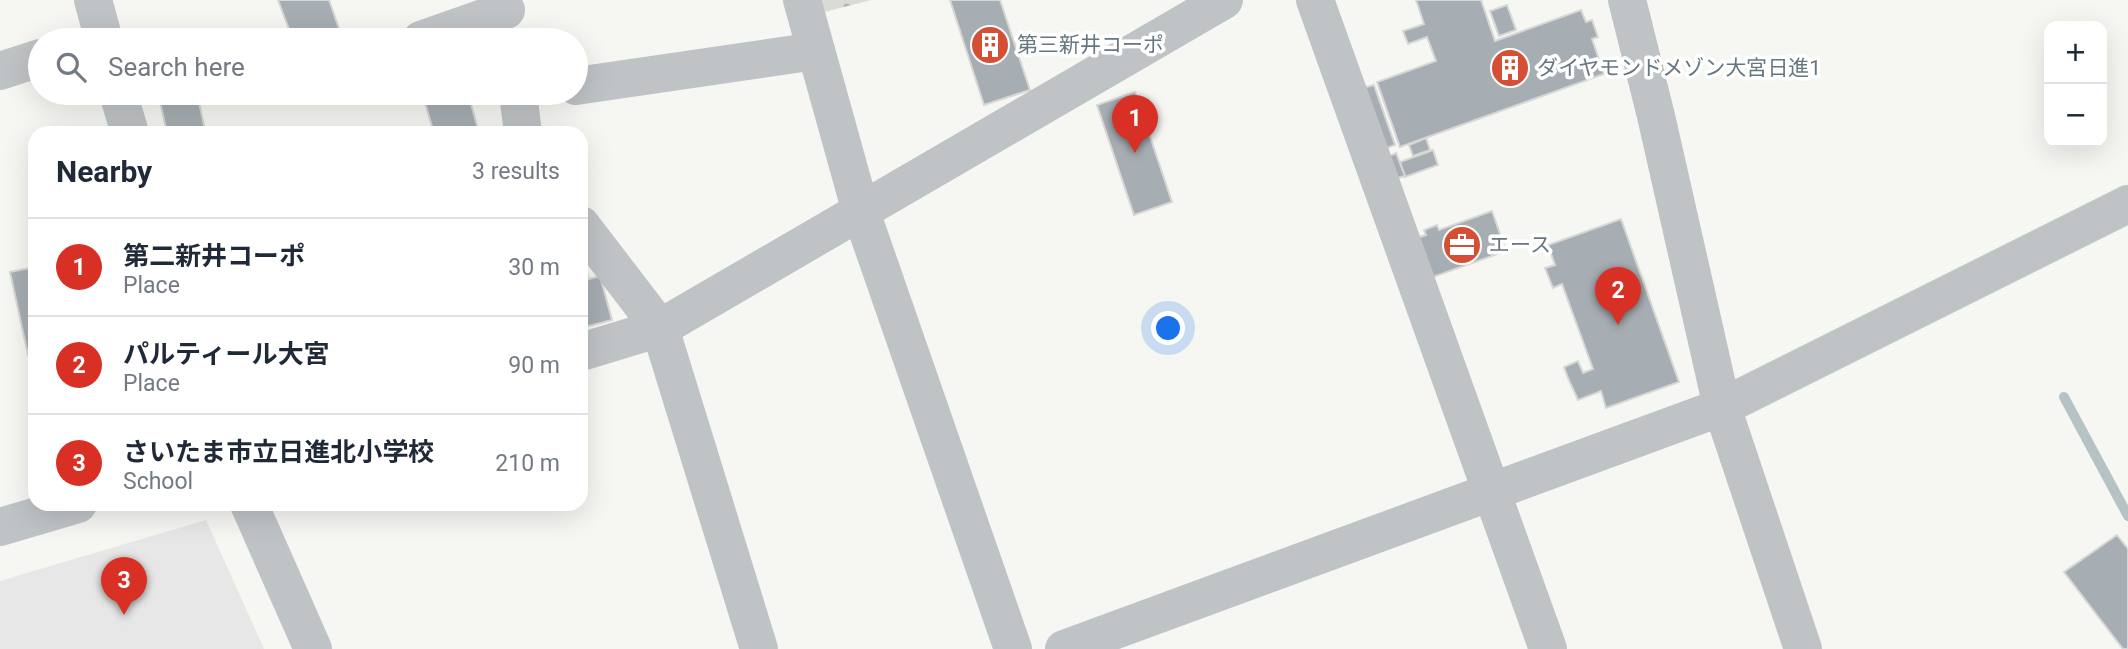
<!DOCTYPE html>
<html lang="en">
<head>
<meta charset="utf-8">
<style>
	:root { --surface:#fff; --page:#f2f2f3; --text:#1f2937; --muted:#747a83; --line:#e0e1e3; --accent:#d93025 }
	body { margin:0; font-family:Roboto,"Noto Sans JP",sans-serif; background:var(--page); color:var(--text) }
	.controls { position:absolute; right:21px; top:21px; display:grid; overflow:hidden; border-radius:14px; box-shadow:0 7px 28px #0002 }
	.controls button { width:63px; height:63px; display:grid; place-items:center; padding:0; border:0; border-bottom:2px solid var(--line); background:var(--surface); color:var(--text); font:35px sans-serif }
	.you { position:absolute; left:1169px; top:329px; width:24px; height:24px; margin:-18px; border:5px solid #fff; border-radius:50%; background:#1a73e8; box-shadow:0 0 0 10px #1a73e833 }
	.badge { display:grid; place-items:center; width:46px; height:46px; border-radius:50%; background:var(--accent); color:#fff; font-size:23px; font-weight:700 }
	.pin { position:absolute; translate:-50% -58px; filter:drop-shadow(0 2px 4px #0008) }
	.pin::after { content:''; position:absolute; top:37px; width:24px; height:21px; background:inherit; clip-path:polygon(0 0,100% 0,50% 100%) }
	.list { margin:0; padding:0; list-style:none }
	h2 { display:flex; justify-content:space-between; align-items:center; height:91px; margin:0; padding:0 28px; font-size:30px }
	h2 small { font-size:23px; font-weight:400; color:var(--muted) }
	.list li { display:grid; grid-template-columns:46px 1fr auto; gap:21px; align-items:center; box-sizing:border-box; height:98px; padding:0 28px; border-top:2px solid var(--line) }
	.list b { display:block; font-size:26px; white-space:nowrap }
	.list p { margin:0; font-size:23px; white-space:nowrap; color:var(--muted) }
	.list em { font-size:23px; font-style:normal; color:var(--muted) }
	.icon { flex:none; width:38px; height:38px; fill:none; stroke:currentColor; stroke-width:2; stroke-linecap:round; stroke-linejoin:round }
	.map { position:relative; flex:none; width:2128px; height:649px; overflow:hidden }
	.search { position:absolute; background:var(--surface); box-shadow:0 7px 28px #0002; left:28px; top:28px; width:560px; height:77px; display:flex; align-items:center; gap:18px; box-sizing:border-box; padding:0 24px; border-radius:38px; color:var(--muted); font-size:26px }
	.panel { position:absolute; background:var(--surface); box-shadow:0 7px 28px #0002; left:28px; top:126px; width:560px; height:385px; border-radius:21px }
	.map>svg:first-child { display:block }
	.built { fill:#e6e7e6 }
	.cemetery { fill:url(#cemetery-stones) }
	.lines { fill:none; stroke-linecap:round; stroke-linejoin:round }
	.stream { stroke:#b6c3c5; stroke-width:10 }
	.building { fill:#a7aeb3; stroke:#d7d7d5; stroke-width:2 }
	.minor { stroke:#bfc3c6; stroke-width:38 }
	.labels { text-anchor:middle; stroke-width:7; stroke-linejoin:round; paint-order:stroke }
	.poi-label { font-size:21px; fill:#677781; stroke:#fff; text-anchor:start }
</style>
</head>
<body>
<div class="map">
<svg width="2128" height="649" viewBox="0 0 2128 649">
	<defs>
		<pattern id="cemetery-stones" width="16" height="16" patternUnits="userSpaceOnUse" patternTransform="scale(1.75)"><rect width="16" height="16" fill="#d8dcd4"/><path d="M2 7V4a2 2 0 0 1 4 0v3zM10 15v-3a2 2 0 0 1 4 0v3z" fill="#b3b7b1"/></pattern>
	</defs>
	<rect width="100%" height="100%" fill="#f6f6f3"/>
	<path class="built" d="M 206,520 L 264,649 L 0,649 L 0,581 Z"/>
	<path class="cemetery" d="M 814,0 L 871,0 L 817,14 Z"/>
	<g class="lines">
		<path class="stream" d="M 2064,397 L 2128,516"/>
	</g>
	<g class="building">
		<path d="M 278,0 L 329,0 L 343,40 L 293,40 Z"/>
		<path d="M 950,0 L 1000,0 L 1030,90 L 984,105 Z"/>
		<path d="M 1416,0 L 1481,0 L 1495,41 L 1581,10 L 1586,22 L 1592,20 L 1598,37 L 1592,39 L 1604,74 L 1400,147 L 1377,82 L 1436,61 L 1427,37 L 1408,44 L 1403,31 L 1424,24 Z"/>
		<path d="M 1507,5 L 1516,30 L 1499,36 L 1490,11 Z"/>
		<path d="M 184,34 L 185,40 L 156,40 Z"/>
		<path d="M 1374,85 L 1395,145 L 1384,149 L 1362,88 Z"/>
		<path d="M 1135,92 L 1172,202 L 1134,215 L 1097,105 Z"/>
		<path d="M 158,93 L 197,93 L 205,130 L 192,133 L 167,133 Z"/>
		<path d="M 422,93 L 468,93 L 479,133 L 434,133 Z"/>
		<path d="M 1426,138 L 1430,150 L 1413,156 L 1409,145 Z"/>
		<path d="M 1433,150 L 1438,165 L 1405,177 L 1400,162 Z"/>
		<path d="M 1396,153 L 1405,176 L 1397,178 L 1389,156 Z"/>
		<path d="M 1492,211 L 1506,251 L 1430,278 L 1416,238 L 1426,235 L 1424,230 L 1437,225 L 1439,230 Z"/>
		<path d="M 1621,219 L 1679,382 L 1606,408 L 1601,391 L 1578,400 L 1568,378 L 1564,367 L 1578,361 L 1583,373 L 1593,369 L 1562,284 L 1553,288 L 1545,268 L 1555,265 L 1548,245 Z"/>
		<path d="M 35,267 L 35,353 L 28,355 L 10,272 Z"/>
		<path d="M 586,270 L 589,279 L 600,276 L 612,320 L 581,328 L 581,271 Z"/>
		<path d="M 2117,535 L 2128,549 L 2128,649 L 2123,649 L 2064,572 Z"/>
	</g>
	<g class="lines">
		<g class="minor">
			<path d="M 93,0 L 104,40"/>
			<path d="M 802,0 L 861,212 L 1013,649"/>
			<path d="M 1315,0 L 1548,649"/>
			<path d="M 1627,0 L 1656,116 L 1722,407 L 1803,649"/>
			<path d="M 421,40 L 506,10"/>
			<path d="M 0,71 L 40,58"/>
			<path d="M 576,86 L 816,51"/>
			<path d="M 118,93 L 130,133"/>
			<path d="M 518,93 L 523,133"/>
			<path d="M 581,225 L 660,328 L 759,649"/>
			<path d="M 581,352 L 660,328 L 1224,0"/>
			<path d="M 249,504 L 313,649"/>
			<path d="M 0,527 L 78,504"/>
			<path d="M 1064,649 L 1722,407 L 2128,204"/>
		</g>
	</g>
	<defs>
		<symbol id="building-disc" viewBox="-11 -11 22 22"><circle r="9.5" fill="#d44f34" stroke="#fff"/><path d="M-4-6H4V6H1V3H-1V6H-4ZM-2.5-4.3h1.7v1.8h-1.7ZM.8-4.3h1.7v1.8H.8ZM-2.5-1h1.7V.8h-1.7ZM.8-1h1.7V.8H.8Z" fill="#fff"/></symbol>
		<symbol id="office-disc" viewBox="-11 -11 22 22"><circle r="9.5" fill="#d44f34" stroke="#fff"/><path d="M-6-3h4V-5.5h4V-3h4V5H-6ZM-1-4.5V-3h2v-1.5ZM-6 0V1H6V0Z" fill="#fff"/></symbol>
	</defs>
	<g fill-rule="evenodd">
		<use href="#building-disc" x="968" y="23" width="44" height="44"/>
		<use href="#building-disc" x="1488" y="46" width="44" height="44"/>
		<use href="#office-disc" x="1440" y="223" width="44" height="44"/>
	</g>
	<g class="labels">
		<g class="poi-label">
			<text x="1017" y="52">第三新井コーポ</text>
			<text x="1537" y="75">ダイヤモンドメゾン大宮日進1</text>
			<text x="1489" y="252">エース</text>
		</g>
	</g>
</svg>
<div class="controls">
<button>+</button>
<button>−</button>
</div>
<div class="you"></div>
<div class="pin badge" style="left:1135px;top:153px">1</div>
<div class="pin badge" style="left:1618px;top:325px">2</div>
<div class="pin badge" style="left:124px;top:615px">3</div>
<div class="search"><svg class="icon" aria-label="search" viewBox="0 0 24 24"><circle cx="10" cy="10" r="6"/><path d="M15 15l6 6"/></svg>Search here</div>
<section class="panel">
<h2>Nearby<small>3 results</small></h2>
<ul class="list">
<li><span class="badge">1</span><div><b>第二新井コーポ</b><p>Place</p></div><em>30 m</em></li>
<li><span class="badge">2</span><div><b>パルティール大宮</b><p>Place</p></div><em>90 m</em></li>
<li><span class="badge">3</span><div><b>さいたま市立日進北小学校</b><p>School</p></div><em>210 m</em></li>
</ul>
</section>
</div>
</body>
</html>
